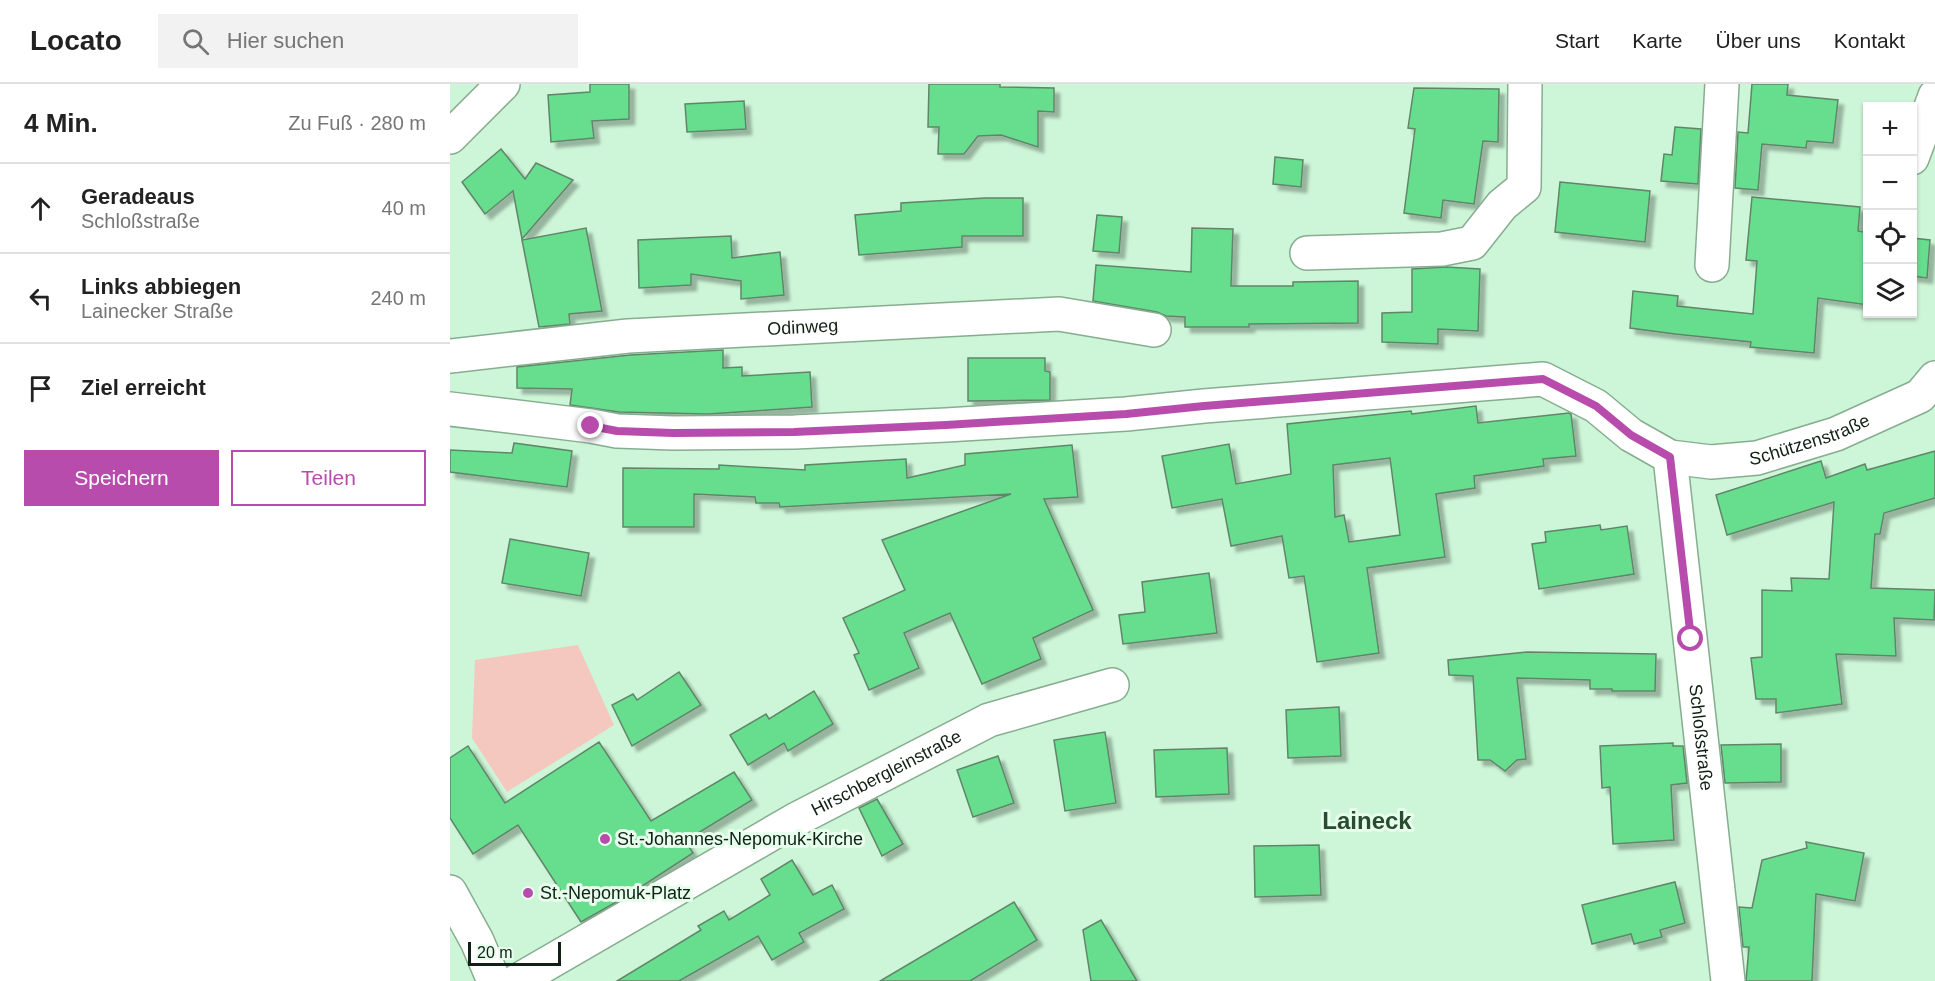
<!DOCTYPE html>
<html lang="de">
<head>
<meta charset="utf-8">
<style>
	:root { --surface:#fff; --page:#f2f2f2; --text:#222; --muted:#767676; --line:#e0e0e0; --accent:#b84cac }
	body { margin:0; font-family:Arial,sans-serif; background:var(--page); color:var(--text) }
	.controls { position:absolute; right:18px; top:18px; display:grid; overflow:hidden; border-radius:0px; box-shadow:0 2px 4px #0004 }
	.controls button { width:54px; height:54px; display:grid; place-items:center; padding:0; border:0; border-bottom:2px solid var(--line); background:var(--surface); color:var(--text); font:30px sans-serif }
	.scale { position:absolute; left:18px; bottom:15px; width:93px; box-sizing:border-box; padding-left:6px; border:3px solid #112015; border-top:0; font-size:16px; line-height:21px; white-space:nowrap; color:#112015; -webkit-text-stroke:4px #e6feeb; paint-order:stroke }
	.stop { position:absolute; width:18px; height:18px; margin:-14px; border:4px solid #b84cac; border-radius:50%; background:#fff }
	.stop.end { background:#b84cac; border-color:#fff; box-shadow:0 2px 6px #0008 }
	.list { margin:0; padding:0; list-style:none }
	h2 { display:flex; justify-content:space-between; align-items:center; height:78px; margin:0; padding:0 24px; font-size:26px }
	h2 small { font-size:20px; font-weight:400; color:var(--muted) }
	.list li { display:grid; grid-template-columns:39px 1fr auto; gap:18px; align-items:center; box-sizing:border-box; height:90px; padding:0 24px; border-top:2px solid var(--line) }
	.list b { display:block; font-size:22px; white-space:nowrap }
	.list p { margin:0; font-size:20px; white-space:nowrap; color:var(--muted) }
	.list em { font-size:20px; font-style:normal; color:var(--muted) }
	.actions { display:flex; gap:12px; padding:18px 24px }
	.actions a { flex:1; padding:14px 0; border:2px solid var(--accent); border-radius:0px; text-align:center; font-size:21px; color:var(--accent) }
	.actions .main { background:var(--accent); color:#fff }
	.icon { flex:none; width:33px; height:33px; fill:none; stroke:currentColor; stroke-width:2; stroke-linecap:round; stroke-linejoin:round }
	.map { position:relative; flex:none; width:1485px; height:897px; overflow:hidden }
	header { display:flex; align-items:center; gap:36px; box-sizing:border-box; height:84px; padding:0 30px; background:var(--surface); border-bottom:2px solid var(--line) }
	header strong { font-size:28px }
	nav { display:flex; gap:33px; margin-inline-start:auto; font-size:21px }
	.search { width:420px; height:54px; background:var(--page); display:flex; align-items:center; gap:15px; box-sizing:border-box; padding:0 21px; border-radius:0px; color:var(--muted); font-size:22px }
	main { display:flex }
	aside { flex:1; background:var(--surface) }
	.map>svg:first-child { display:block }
	.green { fill:#f4c8bf }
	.building { fill:#66de8e; stroke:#61866a; stroke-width:1.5; fill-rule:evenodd; filter:url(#shadow) }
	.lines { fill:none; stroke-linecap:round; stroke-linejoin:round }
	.minor-casing { stroke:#87ad90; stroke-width:36 }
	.minor { stroke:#fff; stroke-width:33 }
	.route { stroke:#b84cac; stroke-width:8 }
	.poi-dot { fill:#b84cac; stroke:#e6feeb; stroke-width:2 }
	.labels { text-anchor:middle; stroke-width:6; stroke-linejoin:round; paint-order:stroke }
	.street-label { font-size:18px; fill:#112015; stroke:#e6feeb }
	.poi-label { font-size:18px; fill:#112015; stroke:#e6feeb; text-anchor:start }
	.district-label { font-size:24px; font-weight:bold; fill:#294c33; stroke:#e6feeb }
</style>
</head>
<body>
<header>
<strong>Locato</strong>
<div class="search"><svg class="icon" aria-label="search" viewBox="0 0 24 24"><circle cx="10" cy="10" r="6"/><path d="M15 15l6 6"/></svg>Hier suchen</div>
<nav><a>Start</a><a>Karte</a><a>Über uns</a><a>Kontakt</a></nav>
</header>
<main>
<aside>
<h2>4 Min.<small>Zu Fuß · 280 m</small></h2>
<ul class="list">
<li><svg class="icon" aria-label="ahead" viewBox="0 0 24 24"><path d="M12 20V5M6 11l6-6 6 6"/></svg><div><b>Geradeaus</b><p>Schloßstraße</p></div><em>40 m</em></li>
<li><svg class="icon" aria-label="left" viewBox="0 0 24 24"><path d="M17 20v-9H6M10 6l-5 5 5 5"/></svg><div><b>Links abbiegen</b><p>Lainecker Straße</p></div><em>240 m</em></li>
<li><svg class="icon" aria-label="arrive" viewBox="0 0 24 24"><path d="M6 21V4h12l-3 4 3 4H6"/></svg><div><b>Ziel erreicht</b></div></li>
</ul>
<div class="actions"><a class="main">Speichern</a><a>Teilen</a></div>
</aside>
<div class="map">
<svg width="1485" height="897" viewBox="0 0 1485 897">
	<defs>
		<filter id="shadow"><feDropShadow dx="5.5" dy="5.5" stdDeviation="1.5" flood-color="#0004"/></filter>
	</defs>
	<rect width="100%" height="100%" fill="#cdf5d7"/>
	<path class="green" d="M 128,561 L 164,641 L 57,708 L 22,654 L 25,576 Z"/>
	<g class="building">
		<path d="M 140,0 L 179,0 L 179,35 L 142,37 L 144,54 L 101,58 L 98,11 L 140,8 Z"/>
		<path d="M 479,0 L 550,0 L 550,3 L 604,4 L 604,28 L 588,27 L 588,63 L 551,51 L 528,52 L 514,70 L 488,70 L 489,43 L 478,43 Z"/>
		<path d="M 1302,0 L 1338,0 L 1337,11 L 1388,16 L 1383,59 L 1357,57 L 1356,64 L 1312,60 L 1308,106 L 1285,104 L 1288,48 L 1298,49 Z"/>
		<path d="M 964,4 L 1049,5 L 1048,58 L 1033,57 L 1024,120 L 993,116 L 991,134 L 954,129 L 965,45 L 958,44 Z"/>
		<path d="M 294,17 L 296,45 L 237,48 L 235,20 Z"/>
		<path d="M 1225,43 L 1251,45 L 1248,100 L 1211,97 L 1214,70 L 1222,71 Z"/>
		<path d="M 51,65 L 75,95 L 86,79 L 123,96 L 72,155 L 63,107 L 35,130 L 12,98 Z"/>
		<path d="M 825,73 L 853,76 L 851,103 L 823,100 Z"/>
		<path d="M 1110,98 L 1200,107 L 1195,158 L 1105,148 Z"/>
		<path d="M 1302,113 L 1410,123 L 1408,147 L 1418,149 L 1418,221 L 1368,214 L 1364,269 L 1300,263 L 1301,258 L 1225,250 L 1180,244 L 1183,207 L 1228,212 L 1227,222 L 1303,230 L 1307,177 L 1296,176 Z"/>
		<path d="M 535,114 L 573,114 L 573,152 L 512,152 L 512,163 L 409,171 L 405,131 L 451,127 L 451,119 Z"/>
		<path d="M 647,131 L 672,133 L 669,169 L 643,167 Z"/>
		<path d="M 136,144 L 152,227 L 119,230 L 120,240 L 89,243 L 72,156 Z"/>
		<path d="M 742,144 L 783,145 L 781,202 L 843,202 L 843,198 L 908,197 L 908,239 L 799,240 L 799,243 L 735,243 L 735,233 L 716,232 L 707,228 L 643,217 L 646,181 L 741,188 Z"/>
		<path d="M 281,152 L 282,174 L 330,168 L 334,211 L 291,215 L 291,197 L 241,190 L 241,201 L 189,204 L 188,156 Z"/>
		<path d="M 1462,154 L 1480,156 L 1477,194 L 1462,192 Z"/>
		<path d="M 996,183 L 1030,185 L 1028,247 L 988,245 L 988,260 L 932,258 L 932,229 L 962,228 L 962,185 Z"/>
		<path d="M 273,266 L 273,284 L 292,283 L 292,292 L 360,288 L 362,323 L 258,330 L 169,328 L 120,321 L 122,305 L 67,304 L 67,283 L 180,271 Z"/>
		<path d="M 518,274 L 595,274 L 595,287 L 600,288 L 600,316 L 518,317 Z"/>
		<path d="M 1026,322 L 1028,339 L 1119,329 L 1121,330 L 1126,372 L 1093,375 L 1094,382 L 1024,392 L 1025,404 L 986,410 L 995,473 L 917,484 L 929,569 L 867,578 L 854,492 L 839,494 L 832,452 L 781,462 L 772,415 L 722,424 L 712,372 L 779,360 L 786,400 L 841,390 L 837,340 L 961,327 L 962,330 ZM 940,374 L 950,451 L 899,458 L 894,431 L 885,433 L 883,381 Z"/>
		<path d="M 64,359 L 122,367 L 117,403 L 0,388 L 0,366 L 62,369 Z"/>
		<path d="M 622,361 L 628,413 L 594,415 L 643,526 L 583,554 L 591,575 L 532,600 L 500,529 L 454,549 L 469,584 L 419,606 L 404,571 L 409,569 L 393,534 L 455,506 L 432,456 L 561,410 L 330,423 L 329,419 L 306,419 L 305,413 L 244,410 L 244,443 L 173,443 L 173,384 L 269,385 L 269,381 L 355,386 L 355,381 L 456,375 L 457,394 L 515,381 L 515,370 Z"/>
		<path d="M 1485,367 L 1485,414 L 1434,429 L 1430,450 L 1425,450 L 1421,504 L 1485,506 L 1484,536 L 1444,534 L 1446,572 L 1386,570 L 1392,620 L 1326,629 L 1326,615 L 1306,615 L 1301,574 L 1312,573 L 1312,506 L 1342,507 L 1341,494 L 1379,495 L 1384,418 L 1277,451 L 1266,411 L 1371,377 L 1376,394 L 1415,380 L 1417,386 Z"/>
		<path d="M 1150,441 L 1151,446 L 1177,442 L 1184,490 L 1089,505 L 1082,460 L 1096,458 L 1095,448 Z"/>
		<path d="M 60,455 L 139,469 L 131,512 L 52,499 Z"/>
		<path d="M 759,489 L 767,549 L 673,560 L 669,531 L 695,528 L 692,498 Z"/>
		<path d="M 1077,568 L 1206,570 L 1205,607 L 1162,607 L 1162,605 L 1140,605 L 1140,596 L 1067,594 L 1076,675 L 1067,676 L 1055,687 L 1040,676 L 1028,676 L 1023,592 L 999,591 L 998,576 Z"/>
		<path d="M 229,588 L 251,621 L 182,662 L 162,621 L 183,610 L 187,616 Z"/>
		<path d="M 364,607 L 383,640 L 338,667 L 334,659 L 298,681 L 280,651 L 316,630 L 319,635 Z"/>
		<path d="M 889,623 L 891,672 L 838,674 L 836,626 Z"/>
		<path d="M 655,648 L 666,719 L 615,727 L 604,656 Z"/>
		<path d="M 149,658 L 201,737 L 284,688 L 302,716 L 235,757 L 243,769 L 177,812 L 131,838 L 68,741 L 23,770 L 0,734 L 0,674 L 18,662 L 55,719 Z"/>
		<path d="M 1223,659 L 1223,662 L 1233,662 L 1237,699 L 1221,701 L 1224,756 L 1163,760 L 1160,703 L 1152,704 L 1150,662 Z"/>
		<path d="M 1331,660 L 1331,698 L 1275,699 L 1271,661 Z"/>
		<path d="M 777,664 L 779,710 L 706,713 L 704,666 Z"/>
		<path d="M 548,672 L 564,719 L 523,733 L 507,686 Z"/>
		<path d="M 427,715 L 453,760 L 432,772 L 409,724 Z"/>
		<path d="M 1356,758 L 1414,769 L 1405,817 L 1366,810 L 1362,897 L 1296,897 L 1299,863 L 1293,863 L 1289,823 L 1302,824 L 1312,776 L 1357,764 Z"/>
		<path d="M 869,761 L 871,811 L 805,813 L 804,762 Z"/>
		<path d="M 342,776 L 363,811 L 382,801 L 394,825 L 349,849 L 354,858 L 322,876 L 308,852 L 229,897 L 167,897 L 251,846 L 248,842 L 274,827 L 279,836 L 320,811 L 311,795 Z"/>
		<path d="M 1225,798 L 1235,839 L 1210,846 L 1212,853 L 1184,860 L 1181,850 L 1142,860 L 1132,821 Z"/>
		<path d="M 564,818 L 587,856 L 520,897 L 430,897 Z"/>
		<path d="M 651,836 L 687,897 L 641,897 L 633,846 Z"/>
	</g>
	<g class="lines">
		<defs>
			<g id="minor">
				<path d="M 0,53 L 53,0"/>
				<path d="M 1462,74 L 1485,12"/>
				<path d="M 857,169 L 992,165 L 1022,159 L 1052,121 L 1074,103 L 1075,0"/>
				<path d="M 1262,181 L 1272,0"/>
				<path id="s1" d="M 0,272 L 178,252 L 609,230 L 704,246"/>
				<path id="s2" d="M 0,325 L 141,342 L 167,347 L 223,349 L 344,348 L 496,341 L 676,330 L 754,322 L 1093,295 L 1146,322 L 1181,351 L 1220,373 L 1261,378 L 1307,374 L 1386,350 L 1470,312 L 1485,294"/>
				<path id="s3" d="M 1220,373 L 1278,897"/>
				<path d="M 0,808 L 27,857 L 44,897"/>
				<path id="s4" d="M 67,897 L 345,736 L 539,636 L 662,601"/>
			</g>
		</defs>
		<use href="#minor" class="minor-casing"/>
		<use href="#minor" class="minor"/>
	</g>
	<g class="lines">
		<path class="route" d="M 141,342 L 167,347 L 223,349 L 344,348 L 496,341 L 676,330 L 754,322 L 1093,295 L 1146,322 L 1181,351 L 1220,373 L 1241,555"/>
	</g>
	<g class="poi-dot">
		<circle cx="155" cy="755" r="6"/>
		<circle cx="78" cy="809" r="6"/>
	</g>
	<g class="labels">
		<g class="street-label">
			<text dy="6" stroke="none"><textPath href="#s1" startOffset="354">Odinweg</textPath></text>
			<text dy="6" stroke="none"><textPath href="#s2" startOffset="1389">Schützenstraße</textPath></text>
			<text dy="6" stroke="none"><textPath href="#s3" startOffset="282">Schloßstraße</textPath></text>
			<text dy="6" stroke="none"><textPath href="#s4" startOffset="424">Hirschbergleinstraße</textPath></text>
		</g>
		<g class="poi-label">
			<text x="167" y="761">St.-Johannes-Nepomuk-Kirche</text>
			<text x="90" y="815">St.-Nepomuk-Platz</text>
		</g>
		<g class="district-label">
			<text x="917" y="745">Laineck</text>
		</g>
	</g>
</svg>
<div class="controls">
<button>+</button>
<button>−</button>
<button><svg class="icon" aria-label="locate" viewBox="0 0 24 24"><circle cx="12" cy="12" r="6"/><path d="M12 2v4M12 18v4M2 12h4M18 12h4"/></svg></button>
<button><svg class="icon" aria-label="layers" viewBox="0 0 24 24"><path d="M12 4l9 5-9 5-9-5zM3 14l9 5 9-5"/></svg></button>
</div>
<div class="scale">20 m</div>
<div class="stop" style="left:1241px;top:555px"></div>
<div class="stop end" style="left:141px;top:342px"></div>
</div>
</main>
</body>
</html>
